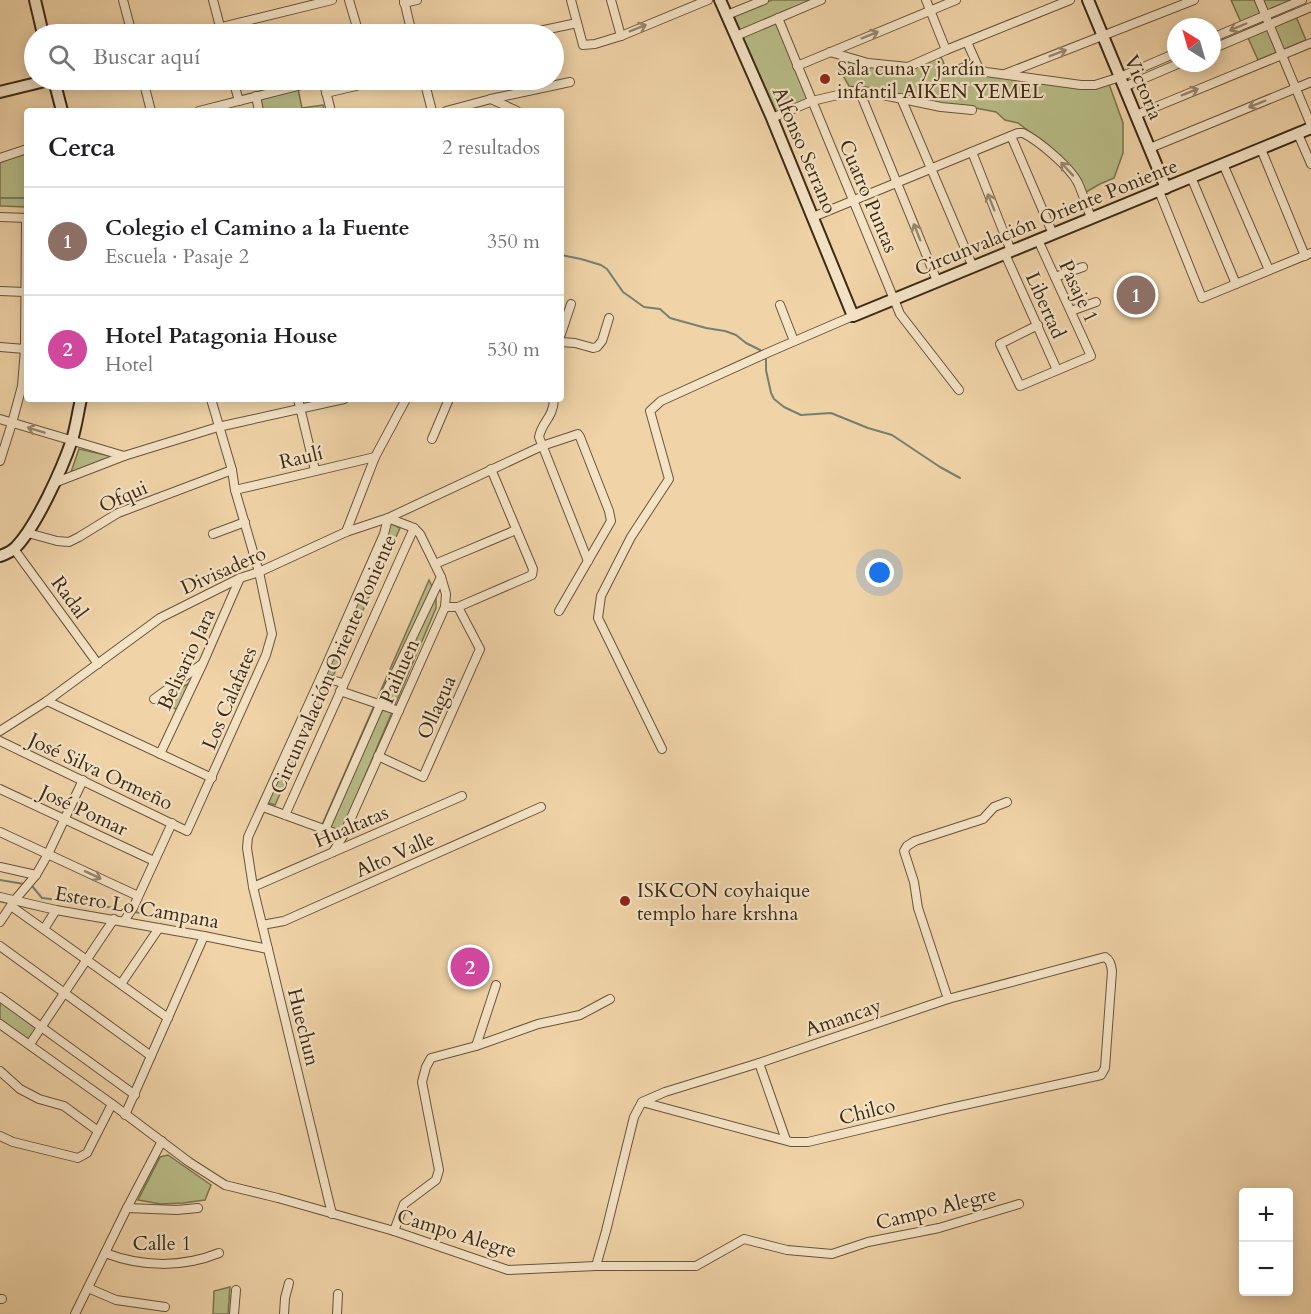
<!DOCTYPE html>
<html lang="es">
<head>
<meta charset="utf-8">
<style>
	:root { --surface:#fff; --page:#f6f6f6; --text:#202124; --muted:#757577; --line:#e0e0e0; --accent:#b45309 }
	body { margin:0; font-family:Cardo,serif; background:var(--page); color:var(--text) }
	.controls { position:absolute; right:18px; bottom:18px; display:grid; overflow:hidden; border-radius:6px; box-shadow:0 3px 15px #0003 }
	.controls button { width:54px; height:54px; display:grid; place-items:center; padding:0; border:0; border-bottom:2px solid var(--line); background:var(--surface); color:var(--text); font:30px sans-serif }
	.compass { position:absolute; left:1167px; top:18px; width:54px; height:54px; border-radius:50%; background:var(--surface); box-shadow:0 3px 15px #0003; rotate:323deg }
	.you { position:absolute; left:880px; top:573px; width:21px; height:21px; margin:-15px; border:4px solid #fff; border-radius:50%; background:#1a73e8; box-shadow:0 0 0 9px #1a73e833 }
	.badge { display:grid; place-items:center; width:39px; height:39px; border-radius:50%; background:var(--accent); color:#fff; font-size:20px; font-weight:700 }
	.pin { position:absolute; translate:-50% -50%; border:3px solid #fff; box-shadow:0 2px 6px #0006 }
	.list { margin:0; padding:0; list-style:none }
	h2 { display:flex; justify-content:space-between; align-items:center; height:78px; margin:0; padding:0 24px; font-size:26px }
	h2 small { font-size:20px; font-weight:400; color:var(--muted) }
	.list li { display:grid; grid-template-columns:39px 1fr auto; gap:18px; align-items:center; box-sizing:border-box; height:108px; padding:0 24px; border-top:2px solid var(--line) }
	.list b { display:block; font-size:22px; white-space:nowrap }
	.list p { margin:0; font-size:20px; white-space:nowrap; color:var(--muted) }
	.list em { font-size:20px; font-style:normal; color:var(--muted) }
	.icon { flex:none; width:33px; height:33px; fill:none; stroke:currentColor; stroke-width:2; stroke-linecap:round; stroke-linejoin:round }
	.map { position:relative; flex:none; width:1311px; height:1314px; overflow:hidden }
	.search { position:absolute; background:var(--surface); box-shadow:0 3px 15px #0003; left:24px; top:24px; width:540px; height:66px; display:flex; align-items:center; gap:15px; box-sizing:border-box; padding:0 21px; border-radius:33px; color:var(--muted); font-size:22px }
	.panel { position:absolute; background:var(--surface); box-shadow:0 3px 15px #0003; left:24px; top:108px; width:540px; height:294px; border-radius:6px }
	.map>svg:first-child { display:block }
	.green { fill:#b8bd88; stroke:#7a7450; stroke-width:1.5 }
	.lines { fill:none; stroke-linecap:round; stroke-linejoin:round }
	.stream { stroke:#757f73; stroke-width:2 }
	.street-casing { stroke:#68543b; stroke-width:10 }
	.secondary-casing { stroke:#3b2a17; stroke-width:14 }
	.street { stroke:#f5e3c6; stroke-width:8 }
	.secondary { stroke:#f5e3c6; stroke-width:10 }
	.oneway { stroke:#98866e }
	.poi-dot { fill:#8f2418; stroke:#f5e3c6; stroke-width:2 }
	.labels { text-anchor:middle; stroke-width:4.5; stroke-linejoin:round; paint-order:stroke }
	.poi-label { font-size:20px; fill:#3b2a17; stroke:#f5e3c6; text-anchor:start }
	.street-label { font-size:20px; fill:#3b2a17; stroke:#f5e3c6 }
</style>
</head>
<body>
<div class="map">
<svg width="1311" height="1314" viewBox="0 0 1311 1314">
	<rect width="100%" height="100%" fill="#f0d4a8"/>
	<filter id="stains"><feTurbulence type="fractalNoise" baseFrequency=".00333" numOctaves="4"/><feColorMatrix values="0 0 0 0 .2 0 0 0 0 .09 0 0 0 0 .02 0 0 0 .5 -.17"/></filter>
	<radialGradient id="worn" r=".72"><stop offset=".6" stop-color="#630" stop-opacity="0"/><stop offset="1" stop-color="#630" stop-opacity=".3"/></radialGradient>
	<g class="green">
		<path d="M 772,0 L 814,0 L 737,31 L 731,17 Z"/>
		<path d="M 1231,0 L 1289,0 L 1306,40 L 1258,60 Z"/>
		<path d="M 777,22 L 808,100 L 774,114 L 740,38 Z"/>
		<path d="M 940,55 L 947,70 L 972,59 L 978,70 L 1086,87 L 1109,84 L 1123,123 L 1123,153 L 1114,178 L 1100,184 L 1081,195 L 1061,156 L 1018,123 L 1005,120 L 996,112 L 970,107 L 935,105 L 849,86 L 838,67 L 851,61 L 906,69 Z"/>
		<path d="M 298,89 L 302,108 L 323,105 L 325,111 L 263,111 L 260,99 Z"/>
		<path d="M 27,152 L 27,207 L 0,206 L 0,160 Z"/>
		<path d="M 79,449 L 115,457 L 71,472 Z"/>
		<path d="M 389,522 L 400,528 L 275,805 L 263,801 Z"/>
		<path d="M 429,580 L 436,595 L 436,608 L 340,835 L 321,827 Z"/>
		<path d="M 198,678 L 181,712 L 160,700 Z"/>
		<path d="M 0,1001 L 37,1027 L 29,1040 L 0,1019 Z"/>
		<path d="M 168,1155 L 211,1185 L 205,1200 L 183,1203 L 161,1204 L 138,1200 L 160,1157 Z"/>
		<path d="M 230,1287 L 228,1314 L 213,1314 L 214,1291 Z"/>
	</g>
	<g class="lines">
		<g class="stream">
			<path d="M 0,198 L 27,198"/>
			<path d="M 561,255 L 581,259 L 601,265 L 607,269 L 623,292 L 644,307 L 660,309 L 670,318 L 706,328 L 725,331 L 736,335 L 746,343 L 760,350 L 766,360 L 766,370 L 771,393 L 774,399 L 784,407 L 801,415 L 831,413 L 868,428 L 892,435 L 940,467 L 960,478"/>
			<path d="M 0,880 L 24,884"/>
			<path d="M 29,886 L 32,886 L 42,898 L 93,904 L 129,911"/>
			<path d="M 134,912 L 166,917 L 185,918"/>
		</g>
		<defs>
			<g id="street">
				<path d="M 123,0 L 132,34"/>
				<path d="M 213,0 L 222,34"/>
				<path d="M 349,0 L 359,34"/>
				<path d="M 404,0 L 412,34"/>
				<path d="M 571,0 L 583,45 L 595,44 L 621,36 L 708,0"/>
				<path d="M 611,0 L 621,36"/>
				<path d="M 926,0 L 946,50"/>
				<path d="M 1259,0 L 1311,125"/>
				<path d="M 404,3 L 417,0"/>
				<path d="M 727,15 L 764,0"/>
				<path d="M 778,18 L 900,314 L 959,390"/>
				<path d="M 193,34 L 332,0"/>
				<path d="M 525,34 L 577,23"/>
				<path d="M 736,36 L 821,0"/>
				<path d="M 1212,38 L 1302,0"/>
				<path d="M 967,42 L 979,69 L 986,72 L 1081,85 L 1095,85 L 1120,77 L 1176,53"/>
				<path d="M 1212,49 L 1311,7"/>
				<path d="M 830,52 L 868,63 L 908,67 L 946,50 L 1070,0"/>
				<path d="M 797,66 L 956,0"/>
				<path d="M 1005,74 L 1194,0"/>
				<path d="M 143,80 L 151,111"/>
				<path d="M 233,80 L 239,101"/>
				<path d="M 323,80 L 331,111"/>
				<path d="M 424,80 L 432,111"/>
				<path d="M 1124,87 L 1180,63"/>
				<path d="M 859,90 L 937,281"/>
				<path d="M 326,93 L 356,86 L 368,80"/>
				<path d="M 256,96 L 259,111"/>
				<path d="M 901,98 L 973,267"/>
				<path d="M 491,99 L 517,111"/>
				<path d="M 199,111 L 321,80"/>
				<path d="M 446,111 L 491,99 L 570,82"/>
				<path d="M 1136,115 L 1311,43"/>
				<path d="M 772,118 L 812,101 L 859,90 L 941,107 L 972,110"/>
				<path d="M 1298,134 L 1311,164"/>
				<path d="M 1011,136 L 1053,234"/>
				<path d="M 1150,148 L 1311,82"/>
				<path d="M 1261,149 L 1305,256"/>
				<path d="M 972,152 L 1011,251"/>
				<path d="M 0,158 L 27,149"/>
				<path d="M 1223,164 L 1269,270"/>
				<path d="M 1191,177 L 1236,284"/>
				<path d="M 1159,191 L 1202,298 L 1311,253"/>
				<path d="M 0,217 L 27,218"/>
				<path d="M 813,217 L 1018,133 L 1023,133 C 1039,141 1070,167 1078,183 C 1083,194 1087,207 1091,218"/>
				<path d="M 1005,254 L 1057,370"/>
				<path d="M 1055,277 L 1083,267"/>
				<path d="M 0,291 L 25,292"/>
				<path d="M 780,305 L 794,341"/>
				<path d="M 1071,311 L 1096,302"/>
				<path d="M 1038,325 L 1000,344 L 1020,386 L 1091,356 L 1038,240"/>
				<path d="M 561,334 L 571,304"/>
				<path d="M 561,342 L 575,343 L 593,348 L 597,347 L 602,341 L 609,318"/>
				<path d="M 0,347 L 25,349"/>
				<path d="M 298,399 L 315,470"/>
				<path d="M 554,399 C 553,419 542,421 539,437 L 588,561"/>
				<path d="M 0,419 L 124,456 L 218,427 L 344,399"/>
				<path d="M 432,439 L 449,399"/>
				<path d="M 0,461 L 12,423 L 22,386 L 25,349 L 26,218"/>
				<path d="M 54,483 L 124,456"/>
				<path d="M 235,490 L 375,457"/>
				<path d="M 346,532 L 375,457 L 406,399"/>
				<path d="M 28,533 L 57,541 L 69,542 L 79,537 L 118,513 L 232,470"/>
				<path d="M 213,534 L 245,522"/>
				<path d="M 14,549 L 98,664"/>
				<path d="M 435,564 L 516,530"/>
				<path d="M 445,607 L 458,607 L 532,575 L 533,569 L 491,469"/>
				<path d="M 321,677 L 343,683"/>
				<path d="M 340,691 L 399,711"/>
				<path d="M 154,699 L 202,664"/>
				<path d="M 47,701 L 212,778"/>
				<path d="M 0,731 L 47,701 L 160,618 L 240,578 L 259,572 L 346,532 L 388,518 L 542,446 L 578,434 L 580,437 L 609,511 L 611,521 L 559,611"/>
				<path d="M 0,741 L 187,831 L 266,655 L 272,634 L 259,572 L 235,490 L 232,470 L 211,399"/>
				<path d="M 662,749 L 598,618 L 601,596 L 631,537 L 669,479 L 650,411 L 661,401 L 767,353 L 853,316"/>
				<path d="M 160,754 L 203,663 L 240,578"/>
				<path d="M 378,756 L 423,777 L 480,649 L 458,607"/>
				<path d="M 0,789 L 154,861"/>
				<path d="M 263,807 L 343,836"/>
				<path d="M 285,815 L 414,528"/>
				<path d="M 325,830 L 380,705 L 441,577"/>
				<path d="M 0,832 L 138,896"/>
				<path d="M 0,867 L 36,875"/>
				<path d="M 253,887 L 462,796"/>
				<path d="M 0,897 L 56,910 L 204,936 L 268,949"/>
				<path d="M 11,906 L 168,1018"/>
				<path d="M 124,921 L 133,908 L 172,823"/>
				<path d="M 0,922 L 14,901 L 36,875 L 48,854 L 83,780"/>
				<path d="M 262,925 L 284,921 L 541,807"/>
				<path d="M 44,929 L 56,910"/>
				<path d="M 0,946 L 151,1056"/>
				<path d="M 121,984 L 159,928"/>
				<path d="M 0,997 L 135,1095"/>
				<path d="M 948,999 L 918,908 L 914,882 L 904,851 L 907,846 L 915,841 L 983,819 L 994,807 L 1007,802"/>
				<path d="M 0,1024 L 112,1104 L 189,1162 L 225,1185 L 278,1198 L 394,1231 L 508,1270 L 596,1266 L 696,1266 L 744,1239 L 787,1250 L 832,1254 L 868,1242 L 939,1228 L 1019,1204"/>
				<path d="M 30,1044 L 114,919"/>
				<path d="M 476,1046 L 538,1024 L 580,1015 L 610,999"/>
				<path d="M 759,1063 L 786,1140"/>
				<path d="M 0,1071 L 20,1089 L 39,1099 L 64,1106 L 98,1131"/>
				<path d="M 125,1115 L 204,936"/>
				<path d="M 0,1136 L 13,1142 L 78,1158 L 87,1153 L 112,1104"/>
				<path d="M 127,1208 L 177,1210 L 198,1208"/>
				<path d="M 332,1214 L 253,887 L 247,848 L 248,837 L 321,677 L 384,534 L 388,518 L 414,528 L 420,534 L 441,577 L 446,594 L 445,607 L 343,836 L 333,852"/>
				<path d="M 394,1231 L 404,1204 L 436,1180 L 439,1170 L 422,1082 L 426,1067 L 431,1058 L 476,1046 L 496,985"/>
				<path d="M 105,1253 C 142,1267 182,1268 219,1253"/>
				<path d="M 596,1266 L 606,1231 L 634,1117 L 642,1102 L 665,1092 L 759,1063 L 948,999 L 1105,957 C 1110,960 1111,964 1112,971 L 1105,1068 L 1101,1075 L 1092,1077 L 946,1109 L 808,1142 L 791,1142 L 642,1102"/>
				<path d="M 88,1288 L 116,1300 L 165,1307"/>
				<path d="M 0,1299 L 2,1299"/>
				<path d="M 75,1314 L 127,1208 L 162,1141"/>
				<path d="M 234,1314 L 236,1290"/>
				<path d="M 284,1314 L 285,1298 L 289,1283"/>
				<path d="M 337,1314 L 338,1294"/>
			</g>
			<g id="secondary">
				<path d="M 35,0 L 43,34"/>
				<path d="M 720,0 L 772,118 L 853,316 L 1311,128"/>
				<path d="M 1088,0 L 1166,188"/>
				<path d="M 54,80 L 62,111"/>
				<path d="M 0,92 L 49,80"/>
				<path d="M 0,556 C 6,554 12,551 16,547 C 37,525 62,469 72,440 C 76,427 78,412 81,399"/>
			</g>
		</defs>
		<use href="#street" class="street-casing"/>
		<use href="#secondary" class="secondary-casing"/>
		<use href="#street" class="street"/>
		<use href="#secondary" class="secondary"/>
	</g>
	<defs><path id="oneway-shaft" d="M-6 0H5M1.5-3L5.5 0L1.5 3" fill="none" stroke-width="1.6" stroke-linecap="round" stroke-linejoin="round" transform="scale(1.5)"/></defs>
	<g class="oneway">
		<use href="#oneway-shaft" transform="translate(1238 27) rotate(157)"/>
		<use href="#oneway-shaft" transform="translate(638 28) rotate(-22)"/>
		<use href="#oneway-shaft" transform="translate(870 35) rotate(-22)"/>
		<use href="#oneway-shaft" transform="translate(1058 53) rotate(-21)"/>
		<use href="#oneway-shaft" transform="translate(1190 92) rotate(-22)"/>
		<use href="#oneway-shaft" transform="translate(1257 104) rotate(158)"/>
		<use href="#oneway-shaft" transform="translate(1067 169) rotate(-133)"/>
		<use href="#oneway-shaft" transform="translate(991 202) rotate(-112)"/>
		<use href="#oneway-shaft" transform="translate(917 232) rotate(-112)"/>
		<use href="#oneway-shaft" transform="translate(36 430) rotate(-163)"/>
		<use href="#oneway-shaft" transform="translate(93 875) rotate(25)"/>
	</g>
	<g class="poi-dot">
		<circle cx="825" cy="79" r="6"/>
		<circle cx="625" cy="901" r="6"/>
	</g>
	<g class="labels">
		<g class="poi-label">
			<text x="837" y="75">Sala cuna y jardín<tspan x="837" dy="23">infantil AIKEN YEMEL</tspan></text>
			<text x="637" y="897">ISKCON coyhaique<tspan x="637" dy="23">templo hare krshna</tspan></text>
		</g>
		<g class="street-label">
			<text transform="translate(1144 87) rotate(67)" y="7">Victoria</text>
			<text transform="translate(805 150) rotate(67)" y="7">Alfonso Serrano</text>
			<text transform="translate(869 196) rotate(67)" y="7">Cuatro Puntas</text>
			<text transform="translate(1046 217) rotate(-22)" y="7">Circunvalación Oriente Poniente</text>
			<text transform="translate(1079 291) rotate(65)" y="7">Pasaje 1</text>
			<text transform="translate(1046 305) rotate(66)" y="7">Libertad</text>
			<text transform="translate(301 457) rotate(-13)" y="7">Raulí</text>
			<text transform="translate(123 496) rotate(-24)" y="7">Ofqui</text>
			<text transform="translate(223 570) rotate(-24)" y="7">Divisadero</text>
			<text transform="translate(70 597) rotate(54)" y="7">Radal</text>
			<text transform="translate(186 659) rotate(-65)" y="7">Belisario Jara</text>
			<text transform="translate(333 664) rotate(-66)" y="7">Circunvalación Oriente Poniente</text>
			<text transform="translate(399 671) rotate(-66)" y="7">Paihuen</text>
			<text transform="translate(229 698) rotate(-67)" y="7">Los Calafates</text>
			<text transform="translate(436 707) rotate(-66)" y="7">Ollagua</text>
			<text transform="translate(101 771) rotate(25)" y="7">José Silva Ormeño</text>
			<text transform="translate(84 810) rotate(25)" y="7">José Pomar</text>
			<text transform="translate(351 826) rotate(-23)" y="7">Hualtatas</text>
			<text transform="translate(395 854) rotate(-24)" y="7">Alto Valle</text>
			<text transform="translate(137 907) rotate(10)" y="7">Estero Lo Campana</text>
			<text transform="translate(843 1017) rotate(-19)" y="7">Amancay</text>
			<text transform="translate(304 1027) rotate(76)" y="7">Huechun</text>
			<text transform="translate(867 1111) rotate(-14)" y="7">Chilco</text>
			<text transform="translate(936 1208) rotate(-14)" y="7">Campo Alegre</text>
			<text transform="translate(457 1233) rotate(17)" y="7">Campo Alegre</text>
			<text x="162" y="1250">Calle 1</text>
		</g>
	</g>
	<rect width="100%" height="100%" filter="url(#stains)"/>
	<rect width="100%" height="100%" fill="url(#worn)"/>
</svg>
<div class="controls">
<button>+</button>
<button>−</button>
</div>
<svg class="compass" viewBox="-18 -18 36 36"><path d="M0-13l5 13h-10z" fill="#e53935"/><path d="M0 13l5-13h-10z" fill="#757577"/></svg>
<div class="you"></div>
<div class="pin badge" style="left:1136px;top:295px;background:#8d6e63">1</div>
<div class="pin badge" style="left:470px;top:967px;background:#d1479c">2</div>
<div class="search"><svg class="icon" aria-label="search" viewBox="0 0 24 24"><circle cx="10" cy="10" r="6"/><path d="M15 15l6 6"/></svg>Buscar aquí</div>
<section class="panel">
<h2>Cerca<small>2 resultados</small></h2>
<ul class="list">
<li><span class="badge" style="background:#8d6e63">1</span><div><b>Colegio el Camino a la Fuente</b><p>Escuela · Pasaje 2</p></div><em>350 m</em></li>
<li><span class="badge" style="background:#d1479c">2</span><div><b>Hotel Patagonia House</b><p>Hotel</p></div><em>530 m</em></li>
</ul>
</section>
</div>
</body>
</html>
